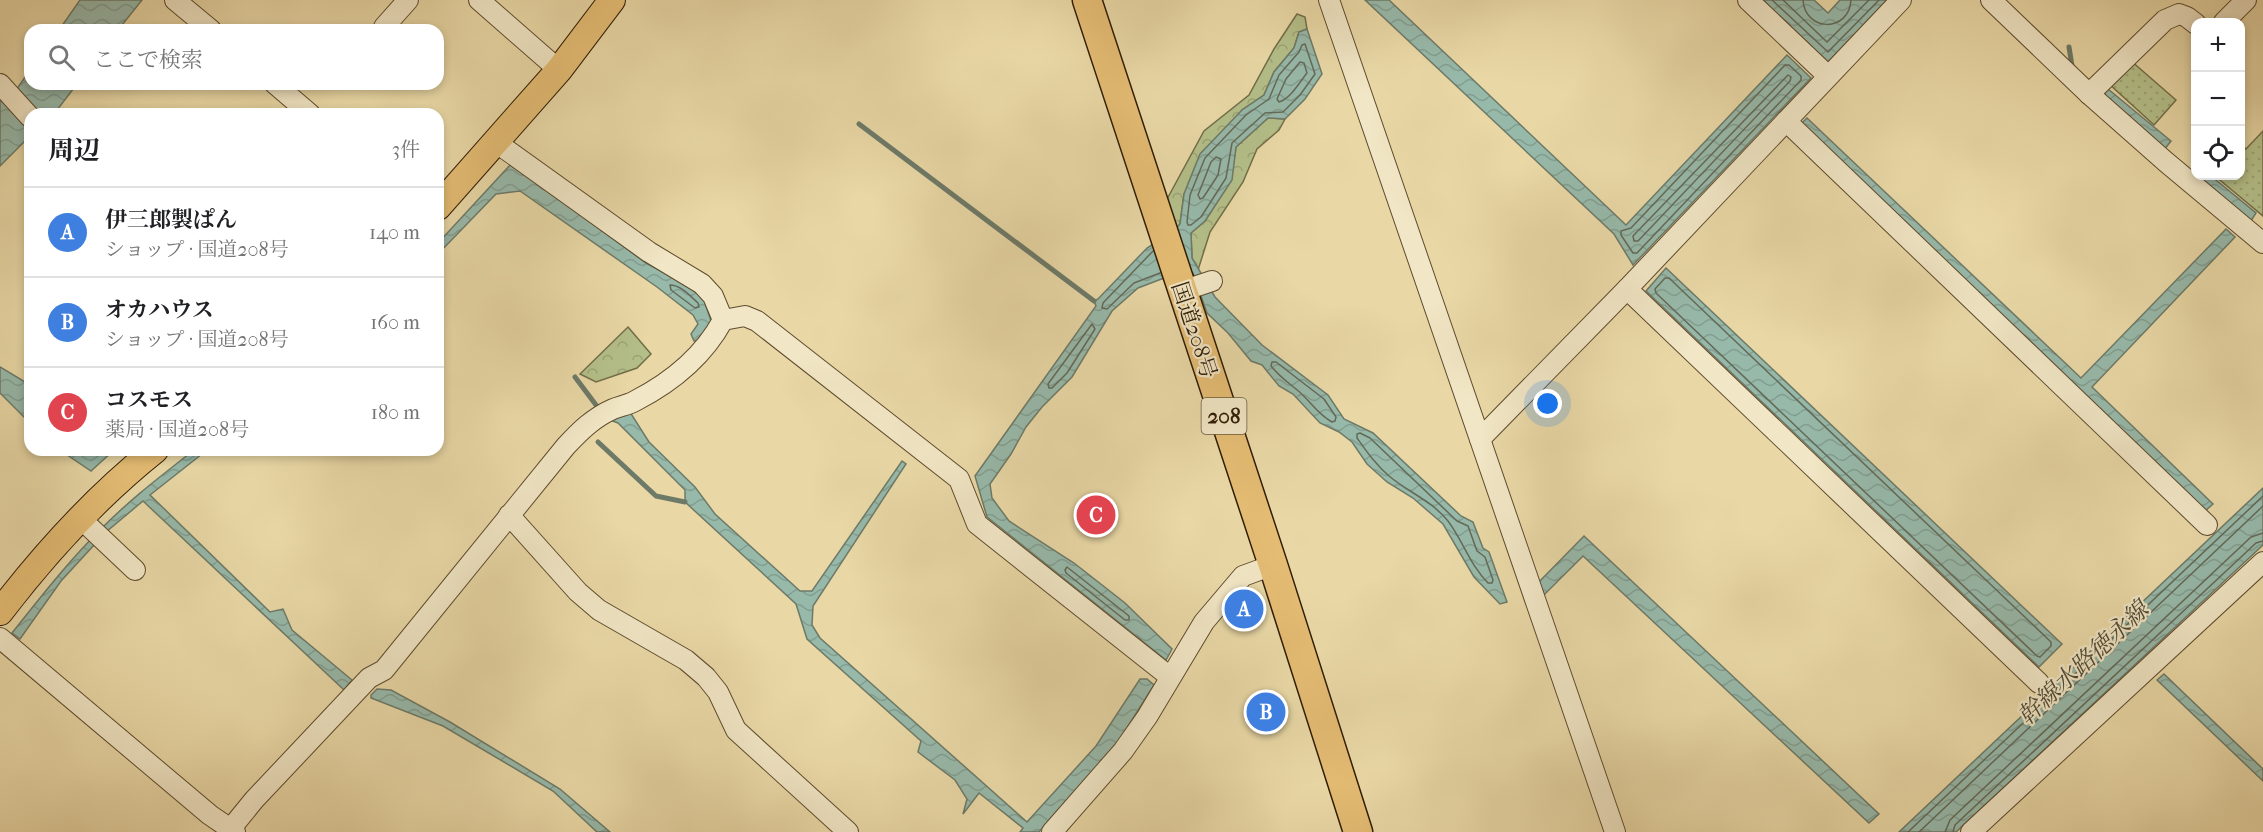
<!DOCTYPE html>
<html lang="ja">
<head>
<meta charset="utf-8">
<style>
	:root { --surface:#fff; --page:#f6f6f6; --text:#202124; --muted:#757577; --line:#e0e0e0; --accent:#1a73e8 }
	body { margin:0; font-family:"IM FELL French Canon","Noto Serif JP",serif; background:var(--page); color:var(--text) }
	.controls { position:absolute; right:18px; top:18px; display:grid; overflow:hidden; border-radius:12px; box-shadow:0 3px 9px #0003 }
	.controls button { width:54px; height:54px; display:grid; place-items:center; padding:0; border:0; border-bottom:2px solid var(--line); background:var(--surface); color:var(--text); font:30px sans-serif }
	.you { position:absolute; left:1548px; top:404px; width:21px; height:21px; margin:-15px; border:4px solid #fff; border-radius:50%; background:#1a73e8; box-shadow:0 0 0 9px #1a73e833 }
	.badge { display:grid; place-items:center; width:39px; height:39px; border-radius:50%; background:var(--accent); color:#fff; font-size:20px; font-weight:700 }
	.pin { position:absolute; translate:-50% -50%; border:3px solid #fff; box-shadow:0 2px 6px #0006 }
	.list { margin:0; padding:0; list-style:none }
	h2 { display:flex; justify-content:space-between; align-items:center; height:78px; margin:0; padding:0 24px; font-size:26px }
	h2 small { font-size:20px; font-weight:400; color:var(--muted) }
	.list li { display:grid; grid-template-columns:39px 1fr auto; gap:18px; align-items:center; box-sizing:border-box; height:90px; padding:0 24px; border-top:2px solid var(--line) }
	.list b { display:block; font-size:22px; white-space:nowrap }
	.list p { margin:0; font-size:20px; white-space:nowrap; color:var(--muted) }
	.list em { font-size:20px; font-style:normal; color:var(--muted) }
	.icon { flex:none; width:33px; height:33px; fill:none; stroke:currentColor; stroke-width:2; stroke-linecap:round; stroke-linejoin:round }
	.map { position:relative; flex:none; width:2263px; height:832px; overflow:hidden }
	.search { position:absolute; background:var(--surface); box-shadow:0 3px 9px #0003; left:24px; top:24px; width:420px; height:66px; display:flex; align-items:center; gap:15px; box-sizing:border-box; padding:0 21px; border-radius:18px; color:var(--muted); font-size:22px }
	.panel { position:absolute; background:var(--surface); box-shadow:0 3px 9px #0003; left:24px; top:108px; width:420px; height:348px; border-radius:18px }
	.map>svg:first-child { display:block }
	.grass { fill:url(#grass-dots); stroke:#726e48; stroke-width:1.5 }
	.forest { fill:url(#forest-crowns); stroke:#726e48; stroke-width:1.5 }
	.water { fill:url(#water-waves); stroke:#6d7a68; stroke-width:1.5 }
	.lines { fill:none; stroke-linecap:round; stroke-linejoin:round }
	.shore { stroke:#636a58; stroke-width:1.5 }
	.stream { stroke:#6d7a68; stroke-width:5 }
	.minor-casing { stroke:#5e4b2e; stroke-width:22 }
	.major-casing { stroke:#2f1c06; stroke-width:28 }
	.highway-casing { stroke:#2f1c06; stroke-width:31 }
	.minor { stroke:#f1e6c5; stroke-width:20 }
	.major { stroke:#e4bc73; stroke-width:26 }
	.highway { stroke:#e4bc73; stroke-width:28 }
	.labels { text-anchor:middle; stroke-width:4.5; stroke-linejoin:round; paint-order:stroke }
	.shield { fill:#f1e6c5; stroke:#69593f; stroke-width:1.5 }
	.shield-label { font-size:21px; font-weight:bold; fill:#2f1c06 }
	.street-label { font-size:22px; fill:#2f1c06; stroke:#f1e6c5 }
	.water-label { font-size:24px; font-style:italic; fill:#4e4b37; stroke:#f1e6c5 }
</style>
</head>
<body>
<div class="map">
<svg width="2263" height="832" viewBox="0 0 2263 832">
	<defs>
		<pattern id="grass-dots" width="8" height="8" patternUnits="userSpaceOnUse" patternTransform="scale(1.5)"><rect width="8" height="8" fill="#b4bf89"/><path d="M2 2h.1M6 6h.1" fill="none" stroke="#9ba475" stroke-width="1.8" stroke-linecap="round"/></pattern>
		<pattern id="forest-crowns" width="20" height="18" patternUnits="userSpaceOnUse" patternTransform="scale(1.5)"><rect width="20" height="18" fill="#b4bf89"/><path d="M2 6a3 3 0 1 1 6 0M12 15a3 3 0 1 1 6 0" fill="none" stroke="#9ba475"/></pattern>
		<pattern id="water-waves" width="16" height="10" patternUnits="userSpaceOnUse" patternTransform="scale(1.5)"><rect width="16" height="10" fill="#97b9aa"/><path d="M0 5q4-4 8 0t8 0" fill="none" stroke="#829e91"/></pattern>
	</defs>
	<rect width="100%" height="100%" fill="#e9d8a6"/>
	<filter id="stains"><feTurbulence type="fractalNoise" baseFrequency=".00333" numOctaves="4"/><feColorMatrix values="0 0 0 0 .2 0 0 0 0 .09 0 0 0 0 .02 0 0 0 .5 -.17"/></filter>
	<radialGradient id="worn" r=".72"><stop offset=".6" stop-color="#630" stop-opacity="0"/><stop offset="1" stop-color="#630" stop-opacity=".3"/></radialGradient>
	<g class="grass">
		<path d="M 2130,60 L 2176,100 L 2154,125 L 2108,83 Z"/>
		<path d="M 2263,131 L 2263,216 L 2215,176 L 2240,176 L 2241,144 L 2246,149 Z"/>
	</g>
	<g class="forest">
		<path d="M 1297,14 L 1305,17 L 1307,29 L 1299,32 L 1294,48 L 1274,72 L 1264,95 L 1242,110 L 1184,194 L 1180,224 L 1175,230 L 1166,201 L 1204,131 L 1249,95 L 1274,49 Z"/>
		<path d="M 1268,118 L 1285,119 L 1279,130 L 1257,149 L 1243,182 L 1210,232 L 1198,270 L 1192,258 L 1191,233 L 1205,221 L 1231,180 L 1236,147 Z"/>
		<path d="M 628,327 L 651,354 L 637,368 L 596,382 L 580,374 Z"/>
	</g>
	<g class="water">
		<path d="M 80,0 L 142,0 L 118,30 L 59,30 Z"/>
		<path d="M 1365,0 L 1389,0 L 1626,225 L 1787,55 L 1811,78 L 1633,265 L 1614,234 Z"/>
		<path d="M 1763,0 L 1814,0 L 1828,13 L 1840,0 L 1887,0 L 1828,62 Z"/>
		<path d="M 1307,29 L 1322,74 L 1305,99 L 1285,119 L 1268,118 L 1236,147 L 1232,180 L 1205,221 L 1191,233 L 1192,258 L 1215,297 L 1262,345 L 1328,395 L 1344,419 L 1373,433 L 1461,516 L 1473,522 L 1483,548 L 1489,552 L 1507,602 L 1500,604 L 1474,577 L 1443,524 L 1413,498 L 1387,482 L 1367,464 L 1352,442 L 1339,432 L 1320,423 L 1293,394 L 1279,386 L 1262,365 L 1251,361 L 1228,333 L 1207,313 L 1193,273 L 1185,270 L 1138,288 L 1112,311 L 1072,377 L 1042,407 L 1026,427 L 1011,454 L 990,484 L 992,498 L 1009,521 L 1074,563 L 1125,603 L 1172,649 L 1166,660 L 987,517 L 975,476 L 1096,306 L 1094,301 L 1098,299 L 1147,248 L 1175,230 L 1180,224 L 1184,194 L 1200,154 L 1242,110 L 1264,95 L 1274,72 L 1294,48 L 1299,32 Z"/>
		<path d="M 30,70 L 30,84 L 77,84 L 54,114 L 37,114 L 24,124 L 30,130 L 30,136 L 0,166 L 0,100 L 9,108 L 16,90 Z"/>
		<path d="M 2108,89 L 2171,141 L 2164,150 L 2102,97 Z"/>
		<path d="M 1807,118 L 2081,378 L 2226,229 L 2235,237 L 2092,387 L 2213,504 L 2205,511 L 1801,124 Z"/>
		<path d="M 511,164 L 646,263 L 689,286 L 704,300 L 711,321 L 704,339 L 694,341 L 691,334 L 698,324 L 693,315 L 657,287 L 520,191 L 496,194 L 438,254 L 438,243 Z"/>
		<path d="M 2196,176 L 2211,176 L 2256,213 L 2251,221 Z"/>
		<path d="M 1666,268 L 2062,644 L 2039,667 L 1646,291 Z"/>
		<path d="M 0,367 L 30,385 L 30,423 L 0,393 Z"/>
		<path d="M 628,409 L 649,442 L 695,487 L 715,514 L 800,591 L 812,591 L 902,461 L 906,464 L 813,606 L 812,625 L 820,638 L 1027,822 L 1096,746 L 1140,679 L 1147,679 L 1154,685 L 1118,742 L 1039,832 L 1020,832 L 1023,828 L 979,793 L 963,814 L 967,799 L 955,780 L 918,752 L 921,741 L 807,639 L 796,604 L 685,502 L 685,490 L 618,423 L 607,419 Z"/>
		<path d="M 60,450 L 114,450 L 91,471 Z"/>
		<path d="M 194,450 L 207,450 L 150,495 L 270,612 L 283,609 L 292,630 L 352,680 L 344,690 L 143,501 L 106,532 L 61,581 L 20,639 L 12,633 C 40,598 67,563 99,531 C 128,501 161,476 194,450 Z"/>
		<path d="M 2263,488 L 2263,545 L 1956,832 L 1899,832 Z"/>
		<path d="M 1584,536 L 1879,814 L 1869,823 L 1583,556 L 1543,596 L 1538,583 Z"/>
		<path d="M 2164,674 L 2263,769 L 2263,781 L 2157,680 Z"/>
		<path d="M 377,689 L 391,690 L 450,722 L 560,789 L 610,832 L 597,832 L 553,791 L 443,726 L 371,698 L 371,695 Z"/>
	</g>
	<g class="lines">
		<g class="shore">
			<path d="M 1772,0 L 1828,52 L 1879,0"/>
			<path d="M 1783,0 L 1827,42 L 1869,0"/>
			<path d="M 1803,0 C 1805,32 1849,33 1851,0"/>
			<path d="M 1305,44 L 1315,74 L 1300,95 L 1283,112 L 1265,113 L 1232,143 L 1226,178 L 1201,217 L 1191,225 L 1188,225 L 1187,222 L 1190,195 L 1205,158 L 1246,115 L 1269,99 L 1279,75 L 1299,52 L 1302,45 Z"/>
			<path d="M 1300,62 L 1304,63 L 1307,73 C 1299,83 1291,98 1279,102 L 1277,99 L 1286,79 Z"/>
			<path d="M 1785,65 L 1789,65 L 1801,76 L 1801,80 L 1637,253 L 1633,253 L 1621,235 L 1621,231 L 1631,228 Z"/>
			<path d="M 1788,75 L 1791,77 L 1790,81 L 1638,241 L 1634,241 L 1633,236 Z"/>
			<path d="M 1216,157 L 1221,159 L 1218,175 L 1203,198 L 1200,199 L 1198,195 L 1211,162 Z"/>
			<path d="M 1153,251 L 1103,303 L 1102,308 L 1107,309 L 1134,283 L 1160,273"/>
			<path d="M 1665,278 L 1669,278 L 2051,642 L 2051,646 L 2040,657 L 2037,656 L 1656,293 L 1655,289 Z"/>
			<path d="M 670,285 C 681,285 690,296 698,303 L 699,307 L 695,308 L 671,290 Z"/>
			<path d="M 1092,324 L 1095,329 L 1067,373 L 1052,388 L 1049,388 L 1048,384 Z"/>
			<path d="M 1272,362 L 1276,362 L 1324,399 L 1336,417 L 1335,421 L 1332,422 C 1317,414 1309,399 1296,389 C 1286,381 1280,377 1271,366 Z"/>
			<path d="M 1357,434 L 1360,433 L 1370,438 L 1457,521 L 1468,526 L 1477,551 L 1485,557 L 1493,580 L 1492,583 L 1488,583 C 1470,565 1463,541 1448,521 C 1432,501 1408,492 1389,476 C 1376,465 1367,452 1357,438 Z"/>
			<path d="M 1067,567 L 1129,616 L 1129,620 L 1125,620 L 1066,573 L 1065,570 Z"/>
			<path d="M 1908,832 L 2263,496"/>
			<path d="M 1919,832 L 2263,506"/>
			<path d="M 1945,832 L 1950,820 L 2251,537 L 2263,533"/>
			<path d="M 1953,832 L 1955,825 L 2256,543 L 2263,541"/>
		</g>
		<g class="stream">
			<path d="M 2069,47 L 2072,66 L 2074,68"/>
			<path d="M 859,124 L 1094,301"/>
			<path d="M 575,377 L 596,405"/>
			<path d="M 598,442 L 656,496 L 685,502"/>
		</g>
		<defs>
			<g id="minor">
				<path d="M 175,0 L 211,30"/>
				<path d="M 479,0 L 559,70"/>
				<path d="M 1329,0 L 1615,832"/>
				<path d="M 1748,0 L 1828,76"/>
				<path d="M 1991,0 L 2089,94 L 2166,162 L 2263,243"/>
				<path d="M 2224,22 L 2246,0"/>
				<path d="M 384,27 L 408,0"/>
				<path d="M 0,84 L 30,117"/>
				<path d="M 275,84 L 310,114"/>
				<path d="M 2089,94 L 2165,20 L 2179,14 L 2187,17 L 2196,24"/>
				<path d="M 1786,121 L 2207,525"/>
				<path d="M 1627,289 L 2039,683"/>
				<path d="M 1182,291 L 1212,281"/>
				<path d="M 723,320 L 745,316 L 757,321 L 959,479 L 977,524 L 1170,677"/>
				<path d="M 1480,439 L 1627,289 L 1901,0"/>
				<path d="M 509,515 L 578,592 L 599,610 L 686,660 L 706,677 L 718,692 L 736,730 L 848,832"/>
				<path d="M 80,518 L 135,570"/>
				<path d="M 0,638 L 210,815 L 235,832"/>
				<path d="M 228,832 L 254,800 L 369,678 L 384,670 L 566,446 C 580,431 593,418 613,409 C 620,406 628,405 635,401 C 672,382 703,357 723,320 L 713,296 L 702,284 L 649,252 L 497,143"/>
				<path d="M 1052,832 L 1123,751 L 1147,717 L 1204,622 L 1243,576 L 1273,565"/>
				<path d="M 1971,832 L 2263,562"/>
			</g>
			<g id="major">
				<path d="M 438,207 L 559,70 L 612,0"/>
				<path d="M 0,612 C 46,552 96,497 155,450"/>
			</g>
			<path id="highway" d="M 1087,0 L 1273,565 L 1358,832"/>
		</defs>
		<use href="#minor" class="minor-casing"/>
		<use href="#major" class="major-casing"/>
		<use href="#highway" class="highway-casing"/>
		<use href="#minor" class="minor"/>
		<use href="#major" class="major"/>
		<use href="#highway" class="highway"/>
	</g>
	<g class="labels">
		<rect class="shield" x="1201.5" y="398" width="45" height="36" rx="4.5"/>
		<g class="shield-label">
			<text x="1224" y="423">208</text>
		</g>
		<g class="street-label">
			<text transform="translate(1195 330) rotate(72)" y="8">国道208号</text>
		</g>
		<g class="water-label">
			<text transform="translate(2083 663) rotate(-43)" y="8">幹線水路徳永線</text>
		</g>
	</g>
	<rect width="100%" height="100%" filter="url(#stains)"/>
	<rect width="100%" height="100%" fill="url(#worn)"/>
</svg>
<div class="controls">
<button>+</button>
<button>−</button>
<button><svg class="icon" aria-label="locate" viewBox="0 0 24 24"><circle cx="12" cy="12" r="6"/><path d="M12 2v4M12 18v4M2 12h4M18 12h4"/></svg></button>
</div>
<div class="you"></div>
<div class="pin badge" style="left:1244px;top:609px;background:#3f7fe0">A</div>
<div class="pin badge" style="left:1266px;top:712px;background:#3f7fe0">B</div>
<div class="pin badge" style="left:1096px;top:515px;background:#e0444e">C</div>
<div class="search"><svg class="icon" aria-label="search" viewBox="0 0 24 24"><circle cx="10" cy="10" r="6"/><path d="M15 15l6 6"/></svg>ここで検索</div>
<section class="panel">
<h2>周辺<small>3件</small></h2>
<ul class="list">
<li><span class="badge" style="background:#3f7fe0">A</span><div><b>伊三郎製ぱん</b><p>ショップ · 国道208号</p></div><em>140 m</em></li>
<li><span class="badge" style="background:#3f7fe0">B</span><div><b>オカハウス</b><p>ショップ · 国道208号</p></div><em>160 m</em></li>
<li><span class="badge" style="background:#e0444e">C</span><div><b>コスモス</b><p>薬局 · 国道208号</p></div><em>180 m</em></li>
</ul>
</section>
</div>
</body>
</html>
